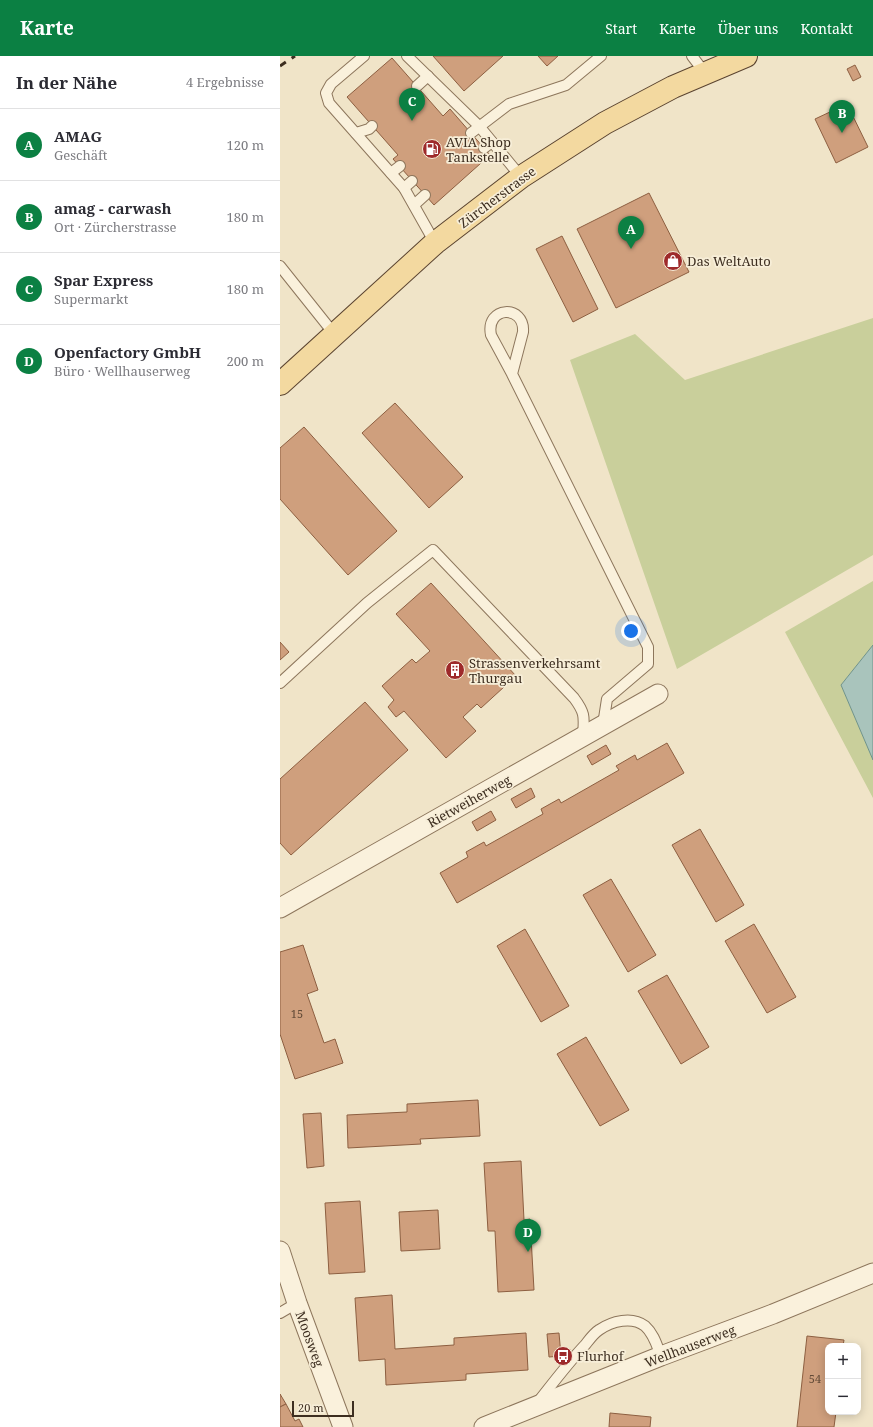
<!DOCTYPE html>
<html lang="de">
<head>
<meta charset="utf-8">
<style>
	:root { --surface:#fff; --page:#f2f2f3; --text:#2b2b33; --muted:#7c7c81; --line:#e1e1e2; --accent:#0b8043 }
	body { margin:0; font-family:"Noto Serif",serif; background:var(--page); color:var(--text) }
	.controls { position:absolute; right:12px; bottom:12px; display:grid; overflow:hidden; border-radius:8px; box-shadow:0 2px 10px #0003 }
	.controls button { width:36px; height:36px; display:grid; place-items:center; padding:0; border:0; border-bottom:1px solid var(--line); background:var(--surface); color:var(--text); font:20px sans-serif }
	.scale { position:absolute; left:12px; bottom:10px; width:62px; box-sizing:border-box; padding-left:4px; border:2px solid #3d2e20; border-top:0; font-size:11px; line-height:14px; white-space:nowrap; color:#3d2e20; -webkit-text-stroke:3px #f7eed8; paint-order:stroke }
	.you { position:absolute; left:351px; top:575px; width:14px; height:14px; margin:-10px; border:3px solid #fff; border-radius:50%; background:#1a73e8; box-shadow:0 0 0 6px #1a73e833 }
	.badge { display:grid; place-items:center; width:26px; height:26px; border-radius:50%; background:var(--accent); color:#fff; font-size:13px; font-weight:700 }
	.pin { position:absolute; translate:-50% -33px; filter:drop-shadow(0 1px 2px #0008) }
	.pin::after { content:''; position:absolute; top:21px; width:14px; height:12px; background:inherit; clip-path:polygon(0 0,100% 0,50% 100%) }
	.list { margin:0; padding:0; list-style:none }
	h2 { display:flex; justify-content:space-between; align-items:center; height:52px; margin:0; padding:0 16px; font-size:17px }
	h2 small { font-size:13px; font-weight:400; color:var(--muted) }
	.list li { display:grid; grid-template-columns:26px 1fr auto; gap:12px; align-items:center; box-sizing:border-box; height:72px; padding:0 16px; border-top:1px solid var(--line) }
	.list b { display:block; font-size:15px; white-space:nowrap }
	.list p { margin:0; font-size:13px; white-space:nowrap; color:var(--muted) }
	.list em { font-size:13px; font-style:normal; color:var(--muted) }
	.map { position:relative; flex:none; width:593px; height:1371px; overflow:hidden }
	header { display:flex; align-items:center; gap:24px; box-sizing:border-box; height:56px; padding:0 20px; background:var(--accent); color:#fff }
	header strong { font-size:19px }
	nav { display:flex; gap:22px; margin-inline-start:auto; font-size:14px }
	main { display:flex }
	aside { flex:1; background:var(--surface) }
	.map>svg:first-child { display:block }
	.green { fill:#c9cf9b }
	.water { fill:#a9c4bc; stroke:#6f938a }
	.building { fill:#cf9f7d; stroke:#8d5f41 }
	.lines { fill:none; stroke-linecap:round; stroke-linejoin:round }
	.service-casing { stroke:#8d765c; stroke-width:12 }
	.minor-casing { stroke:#8d765c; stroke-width:21 }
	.primary-casing { stroke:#5b4430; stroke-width:24 }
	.service { stroke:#faf1dc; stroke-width:10 }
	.minor { stroke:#faf1dc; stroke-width:19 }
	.primary { stroke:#f3d9a0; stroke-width:22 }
	.rail { stroke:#3d2e20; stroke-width:3; stroke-dasharray:7 7; stroke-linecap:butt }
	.labels { text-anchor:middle; stroke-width:3.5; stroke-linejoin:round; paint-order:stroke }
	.number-label { font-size:11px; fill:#624a37 }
	.poi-label { font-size:13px; fill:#3d2e20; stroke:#f7eed8; text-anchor:start }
	.street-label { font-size:13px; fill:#3d2e20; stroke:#f7eed8 }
</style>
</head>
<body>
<header>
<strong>Karte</strong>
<nav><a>Start</a><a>Karte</a><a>Über uns</a><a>Kontakt</a></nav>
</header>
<main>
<aside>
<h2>In der Nähe<small>4 Ergebnisse</small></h2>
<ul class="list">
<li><span class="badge">A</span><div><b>AMAG</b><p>Geschäft</p></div><em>120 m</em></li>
<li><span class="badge">B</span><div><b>amag - carwash</b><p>Ort · Zürcherstrasse</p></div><em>180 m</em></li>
<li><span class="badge">C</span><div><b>Spar Express</b><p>Supermarkt</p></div><em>180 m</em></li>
<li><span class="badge">D</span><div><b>Openfactory GmbH</b><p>Büro · Wellhauserweg</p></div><em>200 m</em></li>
</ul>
</aside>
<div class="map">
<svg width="593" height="1371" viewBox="0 0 593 1371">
	<rect width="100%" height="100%" fill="#f0e4c8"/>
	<g class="green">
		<path d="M 593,262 L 593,499 L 397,613 L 290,304 L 355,278 L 405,324 Z"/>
		<path d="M 593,525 L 593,589 L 561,629 L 593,704 L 593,742 L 505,576 Z"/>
	</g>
	<path class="water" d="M 593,589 L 593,704 L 561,629 Z"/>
	<g class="building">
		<path d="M 153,0 L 223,0 L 184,35 Z"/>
		<path d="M 258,0 L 278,0 L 267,10 Z"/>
		<path d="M 112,2 L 163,60 L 170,53 L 210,99 L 154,149 L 113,103 L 118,99 L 67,41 Z"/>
		<path d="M 575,9 L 581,21 L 573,25 L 567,13 Z"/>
		<path d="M 567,48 L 588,91 L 556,107 L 535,63 Z"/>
		<path d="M 369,137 L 409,216 L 336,252 L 297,173 Z"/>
		<path d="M 282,180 L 318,253 L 293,266 L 256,193 Z"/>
		<path d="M 115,347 L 183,421 L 149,452 L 82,377 Z"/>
		<path d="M 24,371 L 117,475 L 68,519 L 0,443 L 0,392 Z"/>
		<path d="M 151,527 L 236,620 L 201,652 L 197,648 L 183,661 L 196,675 L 166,702 L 124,655 L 116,661 L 108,651 L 114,644 L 102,630 L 132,603 L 136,607 L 150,595 L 116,558 Z"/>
		<path d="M 0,586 L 9,596 L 0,604 Z"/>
		<path d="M 85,646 L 128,694 L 11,799 L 0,787 L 0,723 Z"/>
		<path d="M 387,687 L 404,717 L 177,847 L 160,817 L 188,801 L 186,796 L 204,786 L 206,790 L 263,758 L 261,753 L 279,743 L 281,747 L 339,714 L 336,710 L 355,699 L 357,704 Z"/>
		<path d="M 326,689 L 331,698 L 312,709 L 307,700 Z"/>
		<path d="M 251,732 L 255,741 L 236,752 L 231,743 Z"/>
		<path d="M 211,755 L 216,764 L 197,775 L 192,766 Z"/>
		<path d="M 420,773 L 464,849 L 436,866 L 392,789 Z"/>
		<path d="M 331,823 L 376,899 L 348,916 L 303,839 Z"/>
		<path d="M 474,868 L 516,941 L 487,957 L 445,885 Z"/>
		<path d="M 245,873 L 289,950 L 261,966 L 217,890 Z"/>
		<path d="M 23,889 L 38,934 L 27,938 L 44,987 L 55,983 L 63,1007 L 15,1023 L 0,978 L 0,896 Z"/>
		<path d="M 387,919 L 429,991 L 401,1008 L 358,935 Z"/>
		<path d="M 306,981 L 349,1054 L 320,1070 L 277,998 Z"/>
		<path d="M 198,1044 L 200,1080 L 140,1083 L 141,1088 L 68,1092 L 67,1059 L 127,1056 L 127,1048 Z"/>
		<path d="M 41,1057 L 44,1110 L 27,1112 L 23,1058 Z"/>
		<path d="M 241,1105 L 244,1164 L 250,1163 L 254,1234 L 218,1236 L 215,1175 L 208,1175 L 204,1107 Z"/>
		<path d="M 80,1145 L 85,1216 L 49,1218 L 45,1147 Z"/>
		<path d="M 158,1154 L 160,1193 L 121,1195 L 119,1156 Z"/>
		<path d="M 112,1239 L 115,1293 L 174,1289 L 174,1282 L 246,1277 L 248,1314 L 186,1318 L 186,1324 L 106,1329 L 105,1303 L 79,1305 L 75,1242 Z"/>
		<path d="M 279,1277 L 281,1300 L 269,1301 L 267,1278 Z"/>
		<path d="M 527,1280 L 564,1284 L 563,1290 L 548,1290 L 548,1356 L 556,1356 L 554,1371 L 517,1371 Z"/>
		<path d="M 0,1338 L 6,1348 L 0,1351 Z"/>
		<path d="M 6,1348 L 15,1365 L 19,1363 L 23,1371 L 0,1371 L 0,1351 Z"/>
		<path d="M 330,1357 L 371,1361 L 370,1371 L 329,1371 Z"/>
	</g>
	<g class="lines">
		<defs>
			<g id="service">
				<path d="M 84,0 L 51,28 L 46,37 L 49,47 L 124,132 L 155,187"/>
				<path d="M 127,0 L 199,70 L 241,121"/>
				<path d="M 412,0 L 425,17"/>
				<path d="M 137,30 L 148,20"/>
				<path d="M 76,77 L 89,73 L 92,70"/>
				<path d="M 191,77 L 229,48 L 286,29 L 321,0"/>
				<path d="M 204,92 L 212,86"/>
				<path d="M 111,117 L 120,110"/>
				<path d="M 124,132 L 132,125"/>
				<path d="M 134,149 L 145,139"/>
				<path d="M 0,210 L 55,279"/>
				<path d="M 232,318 L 211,279 C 205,250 245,248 243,276 L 232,318 L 368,591 L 368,608 L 327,643 L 323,669"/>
				<path d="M 0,627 L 87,547 L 153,494 L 294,642 C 306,658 304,662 303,680"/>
				<path d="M 0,1257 L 17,1247"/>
				<path d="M 258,1346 C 273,1327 288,1307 305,1289 C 309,1284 314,1277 319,1274 C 332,1265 352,1260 365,1270 C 374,1278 377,1290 381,1300"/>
			</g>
			<g id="minor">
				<path d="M 0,852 L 378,638"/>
				<path d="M 0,1195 L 17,1247 L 63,1371"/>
				<path d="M 204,1371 L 381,1300 L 493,1258 L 593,1217"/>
			</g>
			<path id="primary" d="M 0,328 L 155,187 L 241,121 L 325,67 L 393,31 L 466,0"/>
		</defs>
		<use href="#service" class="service-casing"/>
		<use href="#minor" class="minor-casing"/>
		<use href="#primary" class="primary-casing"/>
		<use href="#service" class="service"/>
		<use href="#minor" class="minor"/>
		<use href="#primary" class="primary"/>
		<path class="rail" d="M 0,10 L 15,0"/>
	</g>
	<defs>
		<symbol id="fuel-disc" viewBox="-11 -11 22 22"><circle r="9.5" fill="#9e2a2b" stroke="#f7eed8"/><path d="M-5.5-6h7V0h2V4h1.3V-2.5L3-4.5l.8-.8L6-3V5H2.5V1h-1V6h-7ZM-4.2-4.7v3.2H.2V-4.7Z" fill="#fff"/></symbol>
		<symbol id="shop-disc" viewBox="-11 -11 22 22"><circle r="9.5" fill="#9e2a2b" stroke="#f7eed8"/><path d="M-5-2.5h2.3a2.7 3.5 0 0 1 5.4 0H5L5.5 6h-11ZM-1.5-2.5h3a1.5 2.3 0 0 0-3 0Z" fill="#fff"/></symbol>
		<symbol id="building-disc" viewBox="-11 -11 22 22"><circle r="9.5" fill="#9e2a2b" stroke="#f7eed8"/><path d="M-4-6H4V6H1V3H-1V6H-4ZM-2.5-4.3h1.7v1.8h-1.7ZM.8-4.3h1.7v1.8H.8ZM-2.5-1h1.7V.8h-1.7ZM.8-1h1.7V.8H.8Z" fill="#fff"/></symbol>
		<symbol id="bus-disc" viewBox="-11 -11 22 22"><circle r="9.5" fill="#9e2a2b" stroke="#f7eed8"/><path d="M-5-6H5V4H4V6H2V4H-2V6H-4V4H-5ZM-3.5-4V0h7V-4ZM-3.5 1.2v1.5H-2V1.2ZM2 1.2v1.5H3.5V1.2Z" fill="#fff"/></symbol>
	</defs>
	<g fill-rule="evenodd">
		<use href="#fuel-disc" x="141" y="82" width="22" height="22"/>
		<use href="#shop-disc" x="382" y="194" width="22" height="22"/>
		<use href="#building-disc" x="164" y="603" width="22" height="22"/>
		<use href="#bus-disc" x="272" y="1289" width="22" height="22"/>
	</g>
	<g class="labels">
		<g class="number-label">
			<text x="17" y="962">15</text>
			<text x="535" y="1327">54</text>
		</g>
		<g class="poi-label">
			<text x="166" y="91">AVIA Shop<tspan x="166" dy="15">Tankstelle</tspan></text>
			<text x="407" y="210">Das WeltAuto</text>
			<text x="189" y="612">Strassenverkehrsamt<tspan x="189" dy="15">Thurgau</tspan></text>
			<text x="297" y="1305">Flurhof</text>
		</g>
		<g class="street-label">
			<text transform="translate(217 141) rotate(-37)" y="5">Zürcherstrasse</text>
			<text transform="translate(189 745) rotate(-29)" y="5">Rietweiherweg</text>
			<text transform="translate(30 1283) rotate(70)" y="5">Moosweg</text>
			<text transform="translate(410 1290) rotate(-21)" y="5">Wellhauserweg</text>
		</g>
	</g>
</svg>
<div class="controls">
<button>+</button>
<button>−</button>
</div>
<div class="scale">20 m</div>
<div class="you"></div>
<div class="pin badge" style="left:351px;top:193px">A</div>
<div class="pin badge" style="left:562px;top:77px">B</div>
<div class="pin badge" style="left:132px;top:65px">C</div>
<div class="pin badge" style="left:248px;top:1196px">D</div>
</div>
</main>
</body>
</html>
